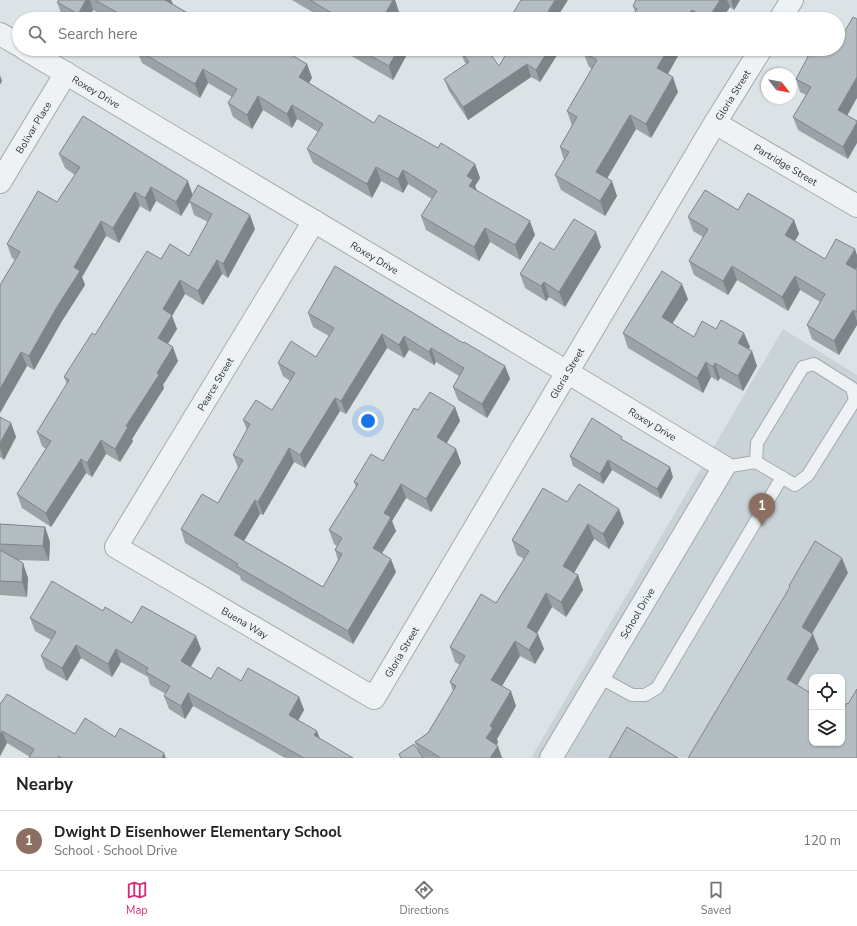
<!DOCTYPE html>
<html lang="en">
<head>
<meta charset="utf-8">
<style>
	:root { --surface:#fff; --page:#f6f6f6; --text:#202124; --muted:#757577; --line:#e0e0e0; --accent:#db2777 }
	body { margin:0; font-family:"Nunito Sans",sans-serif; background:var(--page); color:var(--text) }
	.controls { position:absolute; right:12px; bottom:12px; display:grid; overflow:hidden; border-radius:8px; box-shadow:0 1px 3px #0004 }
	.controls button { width:36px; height:36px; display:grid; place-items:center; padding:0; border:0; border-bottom:1px solid var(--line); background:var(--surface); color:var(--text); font:20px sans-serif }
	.compass { position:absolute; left:761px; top:68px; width:36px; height:36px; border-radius:50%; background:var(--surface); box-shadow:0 1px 3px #0004; rotate:121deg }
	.you { position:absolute; left:368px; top:421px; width:14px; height:14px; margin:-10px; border:3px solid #fff; border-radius:50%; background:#1a73e8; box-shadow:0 0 0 6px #1a73e833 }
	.badge { display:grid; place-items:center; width:26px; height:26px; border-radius:50%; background:var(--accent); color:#fff; font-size:13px; font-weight:700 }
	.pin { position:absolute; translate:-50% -33px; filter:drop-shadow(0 1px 2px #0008) }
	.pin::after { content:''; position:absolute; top:21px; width:14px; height:12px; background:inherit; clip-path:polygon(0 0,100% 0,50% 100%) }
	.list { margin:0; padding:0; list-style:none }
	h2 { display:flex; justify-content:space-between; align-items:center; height:52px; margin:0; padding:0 16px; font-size:17px }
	h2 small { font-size:13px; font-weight:400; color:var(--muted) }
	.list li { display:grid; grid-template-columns:26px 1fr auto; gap:12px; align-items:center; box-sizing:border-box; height:60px; padding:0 16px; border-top:1px solid var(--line) }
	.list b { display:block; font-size:15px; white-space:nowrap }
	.list p { margin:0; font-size:13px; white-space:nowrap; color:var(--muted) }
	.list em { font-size:13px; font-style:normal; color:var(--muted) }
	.icon { flex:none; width:22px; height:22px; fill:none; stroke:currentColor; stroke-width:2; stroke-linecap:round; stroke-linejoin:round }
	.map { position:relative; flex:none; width:857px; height:758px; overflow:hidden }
	.search { position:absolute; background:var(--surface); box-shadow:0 1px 3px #0004; left:12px; right:12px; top:12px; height:44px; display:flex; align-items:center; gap:10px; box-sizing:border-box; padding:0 14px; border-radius:22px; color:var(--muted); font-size:15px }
	.sheet { height:112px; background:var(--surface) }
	nav { display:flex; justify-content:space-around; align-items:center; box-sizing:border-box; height:56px; border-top:1px solid var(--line); background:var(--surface); font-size:11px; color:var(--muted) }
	nav a { display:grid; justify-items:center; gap:2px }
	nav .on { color:var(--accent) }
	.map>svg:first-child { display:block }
	.built { fill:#cad3d8; fill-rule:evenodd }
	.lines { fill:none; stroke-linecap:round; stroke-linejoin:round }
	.service-casing { stroke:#a2abb0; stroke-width:14 }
	.minor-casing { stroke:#a2abb0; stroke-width:24 }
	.service { stroke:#eff2f4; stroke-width:12 }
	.minor { stroke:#eff2f4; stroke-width:22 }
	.wall { fill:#9ba3a7 }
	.shaded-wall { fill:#7e8588 }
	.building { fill:#b4bec2; stroke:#7e8588 }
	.labels { text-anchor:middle; stroke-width:3.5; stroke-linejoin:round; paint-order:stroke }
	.street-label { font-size:10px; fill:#26343c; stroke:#ebf1f4 }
</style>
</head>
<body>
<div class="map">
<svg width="857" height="758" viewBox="0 0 857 758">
	<rect width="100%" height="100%" fill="#dce3e6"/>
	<path class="built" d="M 783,329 L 857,375 L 857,758 L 531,758 ZM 812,677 L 842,677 L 842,743 L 812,743 Z"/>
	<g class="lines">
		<defs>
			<g id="service">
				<path d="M 724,467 L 756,462 L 795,485 L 808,475 L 855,400 L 852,388 L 814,364 L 803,367 L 757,443 L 756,462"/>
				<path d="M 599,677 L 632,695 L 645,695 L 657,688 L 782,477"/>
			</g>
			<g id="minor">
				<path d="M 780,19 L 792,0"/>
				<path d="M 0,34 L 19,45"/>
				<path id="s1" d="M 25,49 L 567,372 L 724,467 L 551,758"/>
				<path id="s2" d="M 715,123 L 857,206"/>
				<path id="s3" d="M 0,182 L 66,73"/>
				<path id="s4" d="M 314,221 L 116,547 L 374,698 L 715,123 L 761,49"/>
			</g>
		</defs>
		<use href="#service" class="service-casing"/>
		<use href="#minor" class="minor-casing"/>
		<use href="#service" class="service"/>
		<use href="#minor" class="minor"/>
	</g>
	<g class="wall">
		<path d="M 59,0 L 171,0 L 173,4 L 198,19 L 109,19 L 93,10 L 88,19 L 67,19 L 62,16 L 57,2 Z"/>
		<path d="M 292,0 L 395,0 L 399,12 L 395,19 L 324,19 Z"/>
		<path d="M 636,0 L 740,0 L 734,10 L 730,7 L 722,19 L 631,19 L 635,12 L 633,6 Z"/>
		<path d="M 839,41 L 847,115 L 848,159 L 798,130 L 793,117 L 806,95 L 800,92 L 796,79 Z"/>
		<path d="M 136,49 L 307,64 L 312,78 L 309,83 L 374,123 L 438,148 L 475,164 L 480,178 L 475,186 L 477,190 L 535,235 L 520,260 L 490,242 L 479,261 L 426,230 L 421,216 L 432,199 L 408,184 L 403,193 L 381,181 L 372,198 L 313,163 L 307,149 L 318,132 L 297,119 L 292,128 L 263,110 L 252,129 L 233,117 L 228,103 L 232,97 L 208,83 L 200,98 L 142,63 Z"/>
		<path d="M 346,49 L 410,49 L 393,80 L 348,54 Z"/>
		<path d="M 460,49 L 499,66 L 561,49 L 540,82 L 531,77 L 468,120 L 449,91 L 444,79 L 466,64 L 464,61 Z"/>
		<path d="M 583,52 L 668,74 L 678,92 L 651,138 L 636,129 L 607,178 L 617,196 L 605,216 L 561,190 L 555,175 L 564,160 L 560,147 L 572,126 L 567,111 L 592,69 L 589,67 Z"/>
		<path d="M 59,154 L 193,195 L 255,229 L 228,278 L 222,274 L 203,305 L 185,294 L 172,316 L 177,329 L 167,344 L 178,361 L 163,385 L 164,388 L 132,439 L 133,441 L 120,462 L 106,454 L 92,477 L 86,473 L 51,527 L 22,508 L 17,494 L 46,449 L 42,446 L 37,432 L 67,384 L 64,377 L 95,335 L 161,259 L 189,256 L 208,222 L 194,215 L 190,202 L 181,216 L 156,201 L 150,212 L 140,206 L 119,243 L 106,236 L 82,277 L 85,285 L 62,321 L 34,370 L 27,366 L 0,413 L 0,285 L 15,260 L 12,258 L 7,244 L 57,202 L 75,175 L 65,168 Z"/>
		<path d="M 738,210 L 794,220 L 799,234 L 795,241 L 825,259 L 857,270 L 857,325 L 839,355 L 812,339 L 807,325 L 820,302 L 800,290 L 788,311 L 737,280 L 728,295 L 694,275 L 689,261 L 703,237 L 693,231 L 688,217 Z"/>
		<path d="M 601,247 L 565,307 L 549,297 L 546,301 L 525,288 L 520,274 L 554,250 Z"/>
		<path d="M 688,299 L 672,323 L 694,337 L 750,347 L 749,349 L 757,366 L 743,391 L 720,378 L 718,381 L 711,377 L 703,393 L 628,348 L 623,333 Z"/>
		<path d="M 308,313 L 463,343 L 505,366 L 510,379 L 487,418 L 458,400 L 453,387 L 459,376 L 436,362 L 434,365 L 409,350 L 404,358 L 387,348 L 346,414 L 340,411 L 305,468 L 294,462 L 263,515 L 260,514 L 244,541 L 323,587 L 338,560 L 335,550 L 337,546 L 334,544 L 329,530 L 356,487 L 354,482 L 383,461 L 418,410 L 455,407 L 460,421 L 446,443 L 456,449 L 461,463 L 431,512 L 406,498 L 392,521 L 396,531 L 382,553 L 396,572 L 353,644 L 241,580 L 240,576 L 185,543 L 181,529 L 218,503 L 238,468 L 233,455 L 247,430 L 243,420 L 272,410 L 290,381 L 283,376 L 278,363 L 316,357 L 329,336 L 313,327 Z"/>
		<path d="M 0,417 L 11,423 L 16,437 L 4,460 L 0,457 Z"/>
		<path d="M 623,440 L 673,477 L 661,499 L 612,470 L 603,484 L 573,466 L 570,456 Z"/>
		<path d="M 567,502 L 624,523 L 609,549 L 594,539 L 574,573 L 578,575 L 583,590 L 566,617 L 552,607 L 537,633 L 544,649 L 535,664 L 520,656 L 502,686 L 516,706 L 497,739 L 498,742 L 497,745 L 502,758 L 400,758 L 399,754 L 418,750 L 415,742 L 428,733 L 453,691 L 450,682 L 460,665 L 455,662 L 450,647 L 496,603 L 524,559 L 517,555 L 512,540 Z"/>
		<path d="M 0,524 L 45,527 L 50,542 L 49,561 L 17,560 L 28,578 L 27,597 L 0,595 Z"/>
		<path d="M 103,611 L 132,623 L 201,649 L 191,667 L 211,679 L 241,681 L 299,697 L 304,710 L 298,720 L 320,739 L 353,758 L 285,758 L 193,706 L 185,719 L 169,709 L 164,696 L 166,694 L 150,685 L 148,677 L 121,662 L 112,677 L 81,658 L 67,681 L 46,669 L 41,656 L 51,640 L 35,631 L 30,618 Z"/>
		<path d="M 0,703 L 75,734 L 115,737 L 166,758 L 29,758 L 30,757 L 7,743 L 0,756 Z"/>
	</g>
	<g class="shaded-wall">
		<path d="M 86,0 L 90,0 L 93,10 L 88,19 L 80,19 L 78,14 Z"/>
		<path d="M 164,0 L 171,0 L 173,5 Z"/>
		<path d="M 393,0 L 395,0 L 399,12 L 395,19 L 385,14 Z"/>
		<path d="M 555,0 L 568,0 L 556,19 L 548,19 L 546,15 Z"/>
		<path d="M 720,0 L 727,0 L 730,7 L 722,19 L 708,19 Z"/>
		<path d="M 731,0 L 740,0 L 734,10 Z"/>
		<path d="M 692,10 L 696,19 L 686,19 Z"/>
		<path d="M 398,49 L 410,49 L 393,80 L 389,66 Z"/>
		<path d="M 549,49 L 561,49 L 540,82 L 536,70 Z"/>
		<path d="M 668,49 L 682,49 L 663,83 L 657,68 Z"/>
		<path d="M 307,64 L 312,78 L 304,91 L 299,77 Z"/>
		<path d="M 527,64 L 531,77 L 468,120 L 463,107 Z"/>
		<path d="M 203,69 L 208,83 L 200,98 L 195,84 Z"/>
		<path d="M 0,75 L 2,81 L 0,85 Z"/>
		<path d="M 673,77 L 678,92 L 651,138 L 646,124 Z"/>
		<path d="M 857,77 L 857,98 L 843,123 L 838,110 Z"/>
		<path d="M 258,96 L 263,110 L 252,129 L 247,115 Z"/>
		<path d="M 292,105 L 297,119 L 292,128 L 287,114 Z"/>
		<path d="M 630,115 L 636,129 L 602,187 L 596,172 Z"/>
		<path d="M 857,122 L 857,143 L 848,159 L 843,147 Z"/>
		<path d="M 475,164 L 480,178 L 475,186 L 478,194 L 469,186 L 467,176 Z"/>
		<path d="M 376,167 L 381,181 L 372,198 L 367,184 Z"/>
		<path d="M 403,170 L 408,184 L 403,193 L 398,179 Z"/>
		<path d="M 188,181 L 193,196 L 181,216 L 176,202 Z"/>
		<path d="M 612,181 L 617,196 L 605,216 L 600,201 Z"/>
		<path d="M 151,187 L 156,201 L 150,212 L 145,198 Z"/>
		<path d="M 135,192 L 140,206 L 119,243 L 113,228 Z"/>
		<path d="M 250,215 L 255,229 L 228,278 L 223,264 Z"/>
		<path d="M 794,220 L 799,234 L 790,248 L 785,235 Z"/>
		<path d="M 101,221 L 106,236 L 82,277 L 85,285 L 62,321 L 34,370 L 29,356 L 74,267 Z"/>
		<path d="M 530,221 L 535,235 L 520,260 L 515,245 Z"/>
		<path d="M 485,228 L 490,242 L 479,261 L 474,247 Z"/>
		<path d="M 596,232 L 601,247 L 565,307 L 559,292 Z"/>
		<path d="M 855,249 L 857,255 L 857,268 L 851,278 L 846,264 Z"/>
		<path d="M 217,260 L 222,274 L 203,305 L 198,291 Z"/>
		<path d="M 732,266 L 737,280 L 728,295 L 723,281 Z"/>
		<path d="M 795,276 L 800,290 L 788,311 L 782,297 Z"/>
		<path d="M 180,280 L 185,294 L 172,316 L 177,329 L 163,352 L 158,338 L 163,309 Z"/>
		<path d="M 544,282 L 549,297 L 546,301 L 541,286 Z"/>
		<path d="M 682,284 L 688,299 L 667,332 L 662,317 Z"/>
		<path d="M 853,310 L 857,321 L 857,325 L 839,355 L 834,341 Z"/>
		<path d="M 744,333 L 750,347 L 743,358 L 738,343 Z"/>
		<path d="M 382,334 L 387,348 L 346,414 L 341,401 Z"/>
		<path d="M 404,336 L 409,350 L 404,358 L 399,345 Z"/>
		<path d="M 173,347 L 178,361 L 163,385 L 164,388 L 132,439 L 133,441 L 120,462 L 115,449 L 126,426 L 157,373 Z"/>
		<path d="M 431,348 L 436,362 L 434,365 L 429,352 Z"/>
		<path d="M 752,351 L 757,366 L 743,391 L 738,376 Z"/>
		<path d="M 21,352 L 27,366 L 0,413 L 0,389 Z"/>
		<path d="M 706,362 L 711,377 L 703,393 L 697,378 Z"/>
		<path d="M 715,363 L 720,378 L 718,381 L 713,367 Z"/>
		<path d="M 505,366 L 510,379 L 487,418 L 482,404 Z"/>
		<path d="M 335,398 L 340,411 L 305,468 L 300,455 Z"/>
		<path d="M 455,407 L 460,421 L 442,451 L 437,437 Z"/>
		<path d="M 11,423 L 16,437 L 4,460 L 0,448 L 0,443 Z"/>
		<path d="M 101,440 L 106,454 L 92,477 L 87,463 Z"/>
		<path d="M 289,448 L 294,462 L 263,515 L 258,502 Z"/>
		<path d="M 456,449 L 461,463 L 431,512 L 426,499 Z"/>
		<path d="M 81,459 L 86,473 L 51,527 L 46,513 Z"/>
		<path d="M 608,460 L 612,470 L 603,484 L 600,474 Z"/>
		<path d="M 670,467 L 673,477 L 661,499 L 657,489 Z"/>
		<path d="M 401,484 L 406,498 L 392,521 L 396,531 L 377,561 L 373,548 L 384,513 Z"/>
		<path d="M 255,500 L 260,514 L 239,549 L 234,535 Z"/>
		<path d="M 619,509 L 624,523 L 609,549 L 603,534 Z"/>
		<path d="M 588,524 L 594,539 L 569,581 L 563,566 Z"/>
		<path d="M 45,527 L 50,542 L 49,561 L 43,546 Z"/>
		<path d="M 842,558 L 848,573 L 807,642 L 802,627 Z"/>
		<path d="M 391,559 L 396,572 L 353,644 L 348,631 Z"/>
		<path d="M 23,563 L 28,578 L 27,597 L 22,582 Z"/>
		<path d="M 578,575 L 583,590 L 566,617 L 561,602 Z"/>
		<path d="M 546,593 L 552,607 L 532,642 L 527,627 Z"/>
		<path d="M 538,634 L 544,649 L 535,664 L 529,650 Z"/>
		<path d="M 813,634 L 819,649 L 792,694 L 787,679 Z"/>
		<path d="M 196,636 L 201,649 L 186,674 L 181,661 Z"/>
		<path d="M 515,641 L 520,656 L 497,694 L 491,680 Z"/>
		<path d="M 76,645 L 81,658 L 67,681 L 62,668 Z"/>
		<path d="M 116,649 L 121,662 L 112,677 L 108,664 Z"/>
		<path d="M 511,691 L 516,706 L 497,739 L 498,742 L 492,753 L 486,738 L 490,726 Z"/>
		<path d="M 188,693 L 193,706 L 185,719 L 181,706 Z"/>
		<path d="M 299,697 L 304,710 L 294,728 L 289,715 Z"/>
		<path d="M 2,731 L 7,743 L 0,756 L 0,735 Z"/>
		<path d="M 317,731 L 322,744 L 314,735 Z"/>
		<path d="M 498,746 L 502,758 L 490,758 Z"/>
		<path d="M 164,753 L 166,758 L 162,758 Z"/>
	</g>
	<g class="building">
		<path d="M 59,0 L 86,0 L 78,14 L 57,2 Z"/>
		<path d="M 95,0 L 165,0 L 198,19 L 129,19 Z"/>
		<path d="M 310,0 L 393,0 L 385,14 L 395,19 L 342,19 Z"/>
		<path d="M 521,0 L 555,0 L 546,15 L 553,19 L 511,19 L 510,18 Z"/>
		<path d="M 636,0 L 720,0 L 708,19 L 692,10 L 686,19 L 631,19 L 637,9 L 633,6 Z"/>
		<path d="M 204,14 L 213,19 L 200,19 Z"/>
		<path d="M 853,17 L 857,19 L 857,77 L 838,110 L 857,121 L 857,122 L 843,147 L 793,117 L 811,87 L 796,79 L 812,49 L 838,49 L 838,41 L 839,41 Z"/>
		<path d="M 136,49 L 281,49 L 307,64 L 299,77 L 374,123 L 379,115 L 438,148 L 441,143 L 475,164 L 467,176 L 473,180 L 469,186 L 530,221 L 515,245 L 485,228 L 474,247 L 421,216 L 437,191 L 403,170 L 398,179 L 376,167 L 367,184 L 307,149 L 323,124 L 292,105 L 287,114 L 258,96 L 247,115 L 228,103 L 237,89 L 203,69 L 195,84 Z"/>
		<path d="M 358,49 L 398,49 L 389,66 Z"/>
		<path d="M 460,49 L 487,49 L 499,66 L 509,49 L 549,49 L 536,70 L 527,64 L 463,107 L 444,79 L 469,62 Z"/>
		<path d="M 585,49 L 668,49 L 657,68 L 673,77 L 646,124 L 630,115 L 596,172 L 612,181 L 600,201 L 555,175 L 569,152 L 560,147 L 577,117 L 567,111 L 597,60 L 583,52 Z"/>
		<path d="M 83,116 L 188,181 L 176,202 L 151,187 L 145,198 L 135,192 L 113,228 L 101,221 L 74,267 L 80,271 L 57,307 L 29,356 L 21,352 L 0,389 L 0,285 L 20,252 L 7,244 L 38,191 L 57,202 L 80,167 L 59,154 Z"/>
		<path d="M 198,185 L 250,215 L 223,264 L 217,260 L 198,291 L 180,280 L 163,309 L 172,315 L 158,338 L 173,347 L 157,373 L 159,375 L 126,426 L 128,427 L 115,449 L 101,440 L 87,463 L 81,459 L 46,513 L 17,494 L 51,441 L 37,432 L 69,380 L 64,377 L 92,333 L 95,335 L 147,251 L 161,259 L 170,244 L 189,256 L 212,214 L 189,201 Z"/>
		<path d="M 705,190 L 738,210 L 748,193 L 794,220 L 785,235 L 825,259 L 836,239 L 855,249 L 846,264 L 857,270 L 857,312 L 853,310 L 834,341 L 807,325 L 825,294 L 795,276 L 782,297 L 732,266 L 723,281 L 689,261 L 708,229 L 688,217 Z"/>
		<path d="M 574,219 L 596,232 L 559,292 L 544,282 L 541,286 L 520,274 L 540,242 L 554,250 Z"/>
		<path d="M 335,266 L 463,343 L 464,342 L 505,366 L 482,404 L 453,387 L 464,368 L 431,348 L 429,352 L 404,336 L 399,345 L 382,334 L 341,401 L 335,398 L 300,455 L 289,448 L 258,502 L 255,500 L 234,535 L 323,587 L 342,554 L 335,550 L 342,538 L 329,530 L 358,484 L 354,482 L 371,454 L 383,461 L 414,408 L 418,410 L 430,392 L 455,407 L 437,437 L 456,449 L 426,499 L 401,484 L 384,513 L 391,517 L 373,548 L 391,559 L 348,631 L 236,566 L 238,564 L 181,529 L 202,494 L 218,503 L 243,460 L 233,455 L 250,424 L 243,420 L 256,400 L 272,410 L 295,373 L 278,363 L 291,341 L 316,357 L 334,328 L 308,313 Z"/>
		<path d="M 662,271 L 682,284 L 662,317 L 694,337 L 702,321 L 716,329 L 721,320 L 744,333 L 738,343 L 752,351 L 738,376 L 715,363 L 713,367 L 706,362 L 697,378 L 623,333 Z"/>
		<path d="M 0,417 L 11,423 L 0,443 Z"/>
		<path d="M 592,418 L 622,437 L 621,439 L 670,467 L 657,489 L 608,460 L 600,474 L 570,456 Z"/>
		<path d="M 579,484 L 619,509 L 603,534 L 588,524 L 563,566 L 578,575 L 561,602 L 546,593 L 527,627 L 538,634 L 529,650 L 515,641 L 491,680 L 511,691 L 490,726 L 493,728 L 486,738 L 498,746 L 490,758 L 441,758 L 415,742 L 428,733 L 456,686 L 450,682 L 465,656 L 450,647 L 481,594 L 496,603 L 529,551 L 512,540 L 543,488 L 567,502 Z"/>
		<path d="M 0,524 L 45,527 L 43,546 L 0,544 Z"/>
		<path d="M 815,541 L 842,558 L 802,627 L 813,634 L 787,679 L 812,694 L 812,743 L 842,743 L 842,711 L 847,703 L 848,704 L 857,689 L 857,758 L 688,758 L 790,587 L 789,586 Z"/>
		<path d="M 0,550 L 23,563 L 22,582 L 0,581 Z"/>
		<path d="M 52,581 L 103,611 L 105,607 L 132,623 L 142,606 L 196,636 L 181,661 L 211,679 L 218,667 L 241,681 L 248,668 L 299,697 L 289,715 L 317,731 L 314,735 L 353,758 L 304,758 L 188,693 L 181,706 L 164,696 L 170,686 L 146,672 L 148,668 L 116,649 L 108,664 L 76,645 L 62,668 L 41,656 L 56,632 L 30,618 Z"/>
		<path d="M 7,694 L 75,734 L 85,718 L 115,737 L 120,728 L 164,753 L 162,758 L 61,758 L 59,756 L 58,758 L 29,758 L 34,749 L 2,731 L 0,735 L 0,703 L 1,703 Z"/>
		<path d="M 627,727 L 678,758 L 609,758 Z"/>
		<path d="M 414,744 L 423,758 L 401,758 L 399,754 Z"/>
	</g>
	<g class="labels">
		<g class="street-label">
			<text dy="4" stroke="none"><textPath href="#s1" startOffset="83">Roxey Drive</textPath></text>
			<text dy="4" stroke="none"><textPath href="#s4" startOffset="1382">Gloria Street</textPath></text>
			<text dy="4" stroke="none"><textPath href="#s3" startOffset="64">Bolivar Place</textPath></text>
			<text dy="4" stroke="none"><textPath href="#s2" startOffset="82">Partridge Street</textPath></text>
			<text dy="4" stroke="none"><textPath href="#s1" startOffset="407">Roxey Drive</textPath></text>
			<text dy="4" stroke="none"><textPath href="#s4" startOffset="1058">Gloria Street</textPath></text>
			<text transform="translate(215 384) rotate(-59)" y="4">Pearce Street</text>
			<text dy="4" stroke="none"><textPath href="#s1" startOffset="731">Roxey Drive</textPath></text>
			<text transform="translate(637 613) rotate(-59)" y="4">School Drive</text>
			<text dy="4" stroke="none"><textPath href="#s4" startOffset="531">Buena Way</textPath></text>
			<text dy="4" stroke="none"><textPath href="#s4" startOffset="734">Gloria Street</textPath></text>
		</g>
	</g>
</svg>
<div class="controls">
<button><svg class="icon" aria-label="locate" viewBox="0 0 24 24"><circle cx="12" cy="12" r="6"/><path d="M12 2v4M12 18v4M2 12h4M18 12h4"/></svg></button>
<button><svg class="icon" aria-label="layers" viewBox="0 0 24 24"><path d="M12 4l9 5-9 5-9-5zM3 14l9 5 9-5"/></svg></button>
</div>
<svg class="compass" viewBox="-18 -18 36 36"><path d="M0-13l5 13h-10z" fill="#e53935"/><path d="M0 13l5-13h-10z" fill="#757577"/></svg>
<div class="you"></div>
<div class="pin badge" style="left:762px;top:526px;background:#8d6e63">1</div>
<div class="search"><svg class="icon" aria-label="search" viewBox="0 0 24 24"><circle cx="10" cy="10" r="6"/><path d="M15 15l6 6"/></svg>Search here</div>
</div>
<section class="sheet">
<h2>Nearby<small></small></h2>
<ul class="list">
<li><span class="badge" style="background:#8d6e63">1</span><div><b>Dwight D Eisenhower Elementary School</b><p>School · School Drive</p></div><em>120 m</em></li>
</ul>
</section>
<nav>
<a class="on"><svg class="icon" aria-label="map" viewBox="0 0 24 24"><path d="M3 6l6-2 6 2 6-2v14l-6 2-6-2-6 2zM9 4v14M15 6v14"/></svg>Map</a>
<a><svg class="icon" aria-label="directions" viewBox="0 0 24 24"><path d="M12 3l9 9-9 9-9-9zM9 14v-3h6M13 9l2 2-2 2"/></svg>Directions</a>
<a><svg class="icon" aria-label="saved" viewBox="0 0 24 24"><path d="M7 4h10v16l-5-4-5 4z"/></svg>Saved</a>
</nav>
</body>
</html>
